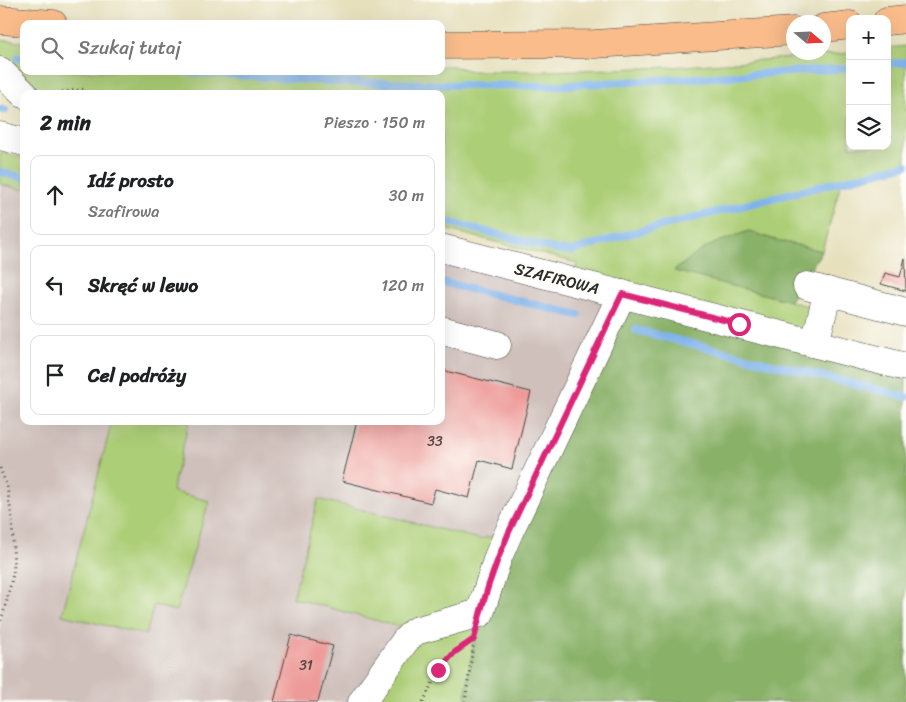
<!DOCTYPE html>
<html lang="pl">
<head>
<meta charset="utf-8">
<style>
	:root { --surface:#fff; --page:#f2f2f2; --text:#202124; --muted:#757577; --line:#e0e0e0 }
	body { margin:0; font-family:Sriracha,sans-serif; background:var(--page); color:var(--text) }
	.controls { position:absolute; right:15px; top:15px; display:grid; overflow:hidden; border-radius:10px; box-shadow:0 5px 20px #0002 }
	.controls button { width:45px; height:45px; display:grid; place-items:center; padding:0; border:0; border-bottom:1px solid var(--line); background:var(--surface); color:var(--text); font:25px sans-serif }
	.compass { position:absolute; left:786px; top:15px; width:45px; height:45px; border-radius:50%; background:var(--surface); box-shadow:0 5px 20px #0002; rotate:109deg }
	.stop { position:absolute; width:15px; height:15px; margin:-11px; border:4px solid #db2777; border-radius:50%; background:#fff }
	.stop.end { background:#db2777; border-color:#fff; box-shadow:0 1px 5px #0008 }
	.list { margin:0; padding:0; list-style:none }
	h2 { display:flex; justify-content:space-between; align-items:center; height:65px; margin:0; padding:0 20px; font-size:21px }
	h2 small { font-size:16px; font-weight:400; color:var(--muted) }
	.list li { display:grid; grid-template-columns:32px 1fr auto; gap:15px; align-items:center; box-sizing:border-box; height:80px; margin:0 10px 10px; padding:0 10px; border:1px solid var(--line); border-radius:10px }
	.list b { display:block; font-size:19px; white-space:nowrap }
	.list p { margin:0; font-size:16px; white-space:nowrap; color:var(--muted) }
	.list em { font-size:16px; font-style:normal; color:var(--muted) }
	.icon { flex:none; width:28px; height:28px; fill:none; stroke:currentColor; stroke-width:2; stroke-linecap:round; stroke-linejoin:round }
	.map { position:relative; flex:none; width:906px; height:702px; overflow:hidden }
	.search { position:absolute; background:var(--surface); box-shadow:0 5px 20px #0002; left:20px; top:20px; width:425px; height:55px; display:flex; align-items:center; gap:12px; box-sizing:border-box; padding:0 18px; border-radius:10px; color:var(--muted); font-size:19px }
	.panel { position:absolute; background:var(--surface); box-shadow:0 5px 20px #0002; left:20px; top:90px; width:425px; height:335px; border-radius:10px }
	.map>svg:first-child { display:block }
	.industrial { fill:#cfc0bb }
	.green { fill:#acce76; stroke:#6c7c50 }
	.forest { fill:#89b167; stroke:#5a6e49 }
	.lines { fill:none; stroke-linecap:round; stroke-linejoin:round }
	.stream { stroke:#7eb2eb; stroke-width:8 }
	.building { fill:#ed9b99 }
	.minor-casing { stroke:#474641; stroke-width:29 }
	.highway-casing { stroke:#474641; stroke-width:29 }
	.path { stroke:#474641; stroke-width:3; stroke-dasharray:1 4; stroke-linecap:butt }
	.minor { stroke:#fff; stroke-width:28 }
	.highway { stroke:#fabc8b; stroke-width:28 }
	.route { stroke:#db2777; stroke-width:6 }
	.labels { text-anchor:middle; stroke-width:5; stroke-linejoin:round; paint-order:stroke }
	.number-label { font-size:14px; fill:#5c4746 }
	.street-label { font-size:16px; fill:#2b2b2b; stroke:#fdfcf7 }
</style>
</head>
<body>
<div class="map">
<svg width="906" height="702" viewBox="0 0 906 702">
	<rect width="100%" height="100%" fill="#fdfcf7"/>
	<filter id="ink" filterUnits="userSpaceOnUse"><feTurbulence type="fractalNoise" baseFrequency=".02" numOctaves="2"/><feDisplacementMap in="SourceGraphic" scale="10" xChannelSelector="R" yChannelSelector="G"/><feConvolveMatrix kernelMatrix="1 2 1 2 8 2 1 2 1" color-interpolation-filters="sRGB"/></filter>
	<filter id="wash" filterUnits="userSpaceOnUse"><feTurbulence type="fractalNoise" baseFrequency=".0096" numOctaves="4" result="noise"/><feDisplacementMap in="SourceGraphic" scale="20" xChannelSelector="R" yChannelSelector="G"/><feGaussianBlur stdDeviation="1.12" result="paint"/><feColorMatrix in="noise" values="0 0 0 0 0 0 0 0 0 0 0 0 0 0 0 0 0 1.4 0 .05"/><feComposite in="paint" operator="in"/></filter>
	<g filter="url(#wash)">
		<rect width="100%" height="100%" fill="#e7e0bd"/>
		<path class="industrial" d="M 0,184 L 24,190 L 24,421 L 112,421 L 62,615 L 145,634 L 154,605 L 176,611 L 209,501 L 171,492 L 189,421 L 441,421 L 441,248 L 622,294 L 509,532 L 481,540 L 318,499 L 309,535 L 415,631 L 362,702 L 0,702 Z"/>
		<g class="green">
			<path d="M 0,40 L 24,42 L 24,71 L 441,71 L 441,66 L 452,66 L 472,71 L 548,71 L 672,67 L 850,53 L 850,146 L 887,146 L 887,48 L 906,46 L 906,165 L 842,180 L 822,251 L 772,239 L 749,231 L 708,247 L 690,259 L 674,270 L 819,309 L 811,342 L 572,282 L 577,263 L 441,228 L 441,94 L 38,94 L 9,66 L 0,59 Z"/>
			<path d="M 0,152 L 24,158 L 24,190 L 0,184 Z"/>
			<path d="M 112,421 L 189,421 L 172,491 L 209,501 L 176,611 L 154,605 L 146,635 L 62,615 Z"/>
			<path d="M 318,499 L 480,539 L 509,532 L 474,639 L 465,702 L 362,702 L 415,631 L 293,598 Z"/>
		</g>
		<g class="forest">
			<path d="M 749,231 L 772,239 L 822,251 L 790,301 L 674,271 C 684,263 695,254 707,247 C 721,240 735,236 749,231 Z"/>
			<path d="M 622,294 L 906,367 L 906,702 L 465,702 L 469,672 L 480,613 Z"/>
		</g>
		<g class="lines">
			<g class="stream">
				<path d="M 18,58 L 24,58"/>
				<path d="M 887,64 L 906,62"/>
				<path d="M 175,71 L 340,82 L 463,85 L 546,86 L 716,77 L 850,68"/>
				<path d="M 0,109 L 5,110"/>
				<path d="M 0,172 L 24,178"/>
				<path d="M 441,220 L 558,250 L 572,251 L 632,233 L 906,165"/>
				<path d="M 441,282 L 578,315"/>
				<path d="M 636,330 L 906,397"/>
			</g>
		</g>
		<g id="blocks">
			<g class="building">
				<path d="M 905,258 L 906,291 L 881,284 L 885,273 L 900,277 Z"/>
				<path d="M 441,370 L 531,392 L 512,469 L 479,460 L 469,498 L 435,489 L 431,503 L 342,481 L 357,421 L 441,421 Z"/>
				<path d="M 291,635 L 333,646 L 318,702 L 274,702 Z"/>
			</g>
		</g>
	</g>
	<g filter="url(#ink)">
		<use href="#blocks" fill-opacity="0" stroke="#474641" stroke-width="1"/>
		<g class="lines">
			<defs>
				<g id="minor">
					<path d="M 0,71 L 24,94"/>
					<path d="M 0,136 L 24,142"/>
					<path d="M 441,248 L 906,367"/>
					<path d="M 807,286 L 906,312"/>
					<path d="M 441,330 L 497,345"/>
					<path d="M 815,343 L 828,291"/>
					<path d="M 362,702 L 405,641 L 415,631 L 480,613 L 498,557 L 509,532 L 622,294"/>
				</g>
				<g id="highway">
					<path d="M 0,20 L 53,24"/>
					<path d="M 887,21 L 906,19"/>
					<path d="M 824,28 L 850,25"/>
					<path d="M 441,45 L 595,44 L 794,31"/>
				</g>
			</defs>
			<use href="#minor" class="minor-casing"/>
			<use href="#highway" class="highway-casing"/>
			<g class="path">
				<path d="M 58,94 L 61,92 L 87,89"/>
				<path d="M 0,468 L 7,487 L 12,518 L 14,570 L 6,604 L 0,623"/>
				<path d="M 423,702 C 435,678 441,661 465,645"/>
				<path d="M 465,702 L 474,641"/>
			</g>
			<use href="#minor" class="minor"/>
			<use href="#highway" class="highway"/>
		</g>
	</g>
	<g class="lines" filter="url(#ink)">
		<path class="route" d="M 438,670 L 455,652 L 474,639 C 482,602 494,566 509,532 L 622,294 L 739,324"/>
	</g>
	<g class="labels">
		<g class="number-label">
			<text x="435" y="446">33</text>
			<text x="306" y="670">31</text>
		</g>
		<g class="street-label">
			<text transform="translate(557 278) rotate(14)" y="6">SZAFIROWA</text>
		</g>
	</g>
</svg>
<div class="controls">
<button>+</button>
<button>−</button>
<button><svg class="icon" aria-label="layers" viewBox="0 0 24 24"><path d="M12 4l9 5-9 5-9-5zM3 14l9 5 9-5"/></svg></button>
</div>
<svg class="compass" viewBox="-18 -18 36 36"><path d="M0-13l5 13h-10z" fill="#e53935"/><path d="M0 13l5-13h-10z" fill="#757577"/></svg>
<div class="stop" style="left:739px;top:324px"></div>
<div class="stop end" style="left:438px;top:670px"></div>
<div class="search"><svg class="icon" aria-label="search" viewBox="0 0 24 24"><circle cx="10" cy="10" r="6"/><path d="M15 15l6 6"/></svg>Szukaj tutaj</div>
<section class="panel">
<h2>2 min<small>Pieszo · 150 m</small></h2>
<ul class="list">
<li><svg class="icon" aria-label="ahead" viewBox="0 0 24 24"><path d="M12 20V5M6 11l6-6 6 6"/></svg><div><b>Idź prosto</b><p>Szafirowa</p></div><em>30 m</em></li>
<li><svg class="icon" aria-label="left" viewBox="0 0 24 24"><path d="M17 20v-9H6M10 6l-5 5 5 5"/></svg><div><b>Skręć w lewo</b></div><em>120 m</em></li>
<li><svg class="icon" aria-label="arrive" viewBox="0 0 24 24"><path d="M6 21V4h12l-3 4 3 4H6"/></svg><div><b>Cel podróży</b></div></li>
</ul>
</section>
</div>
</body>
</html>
